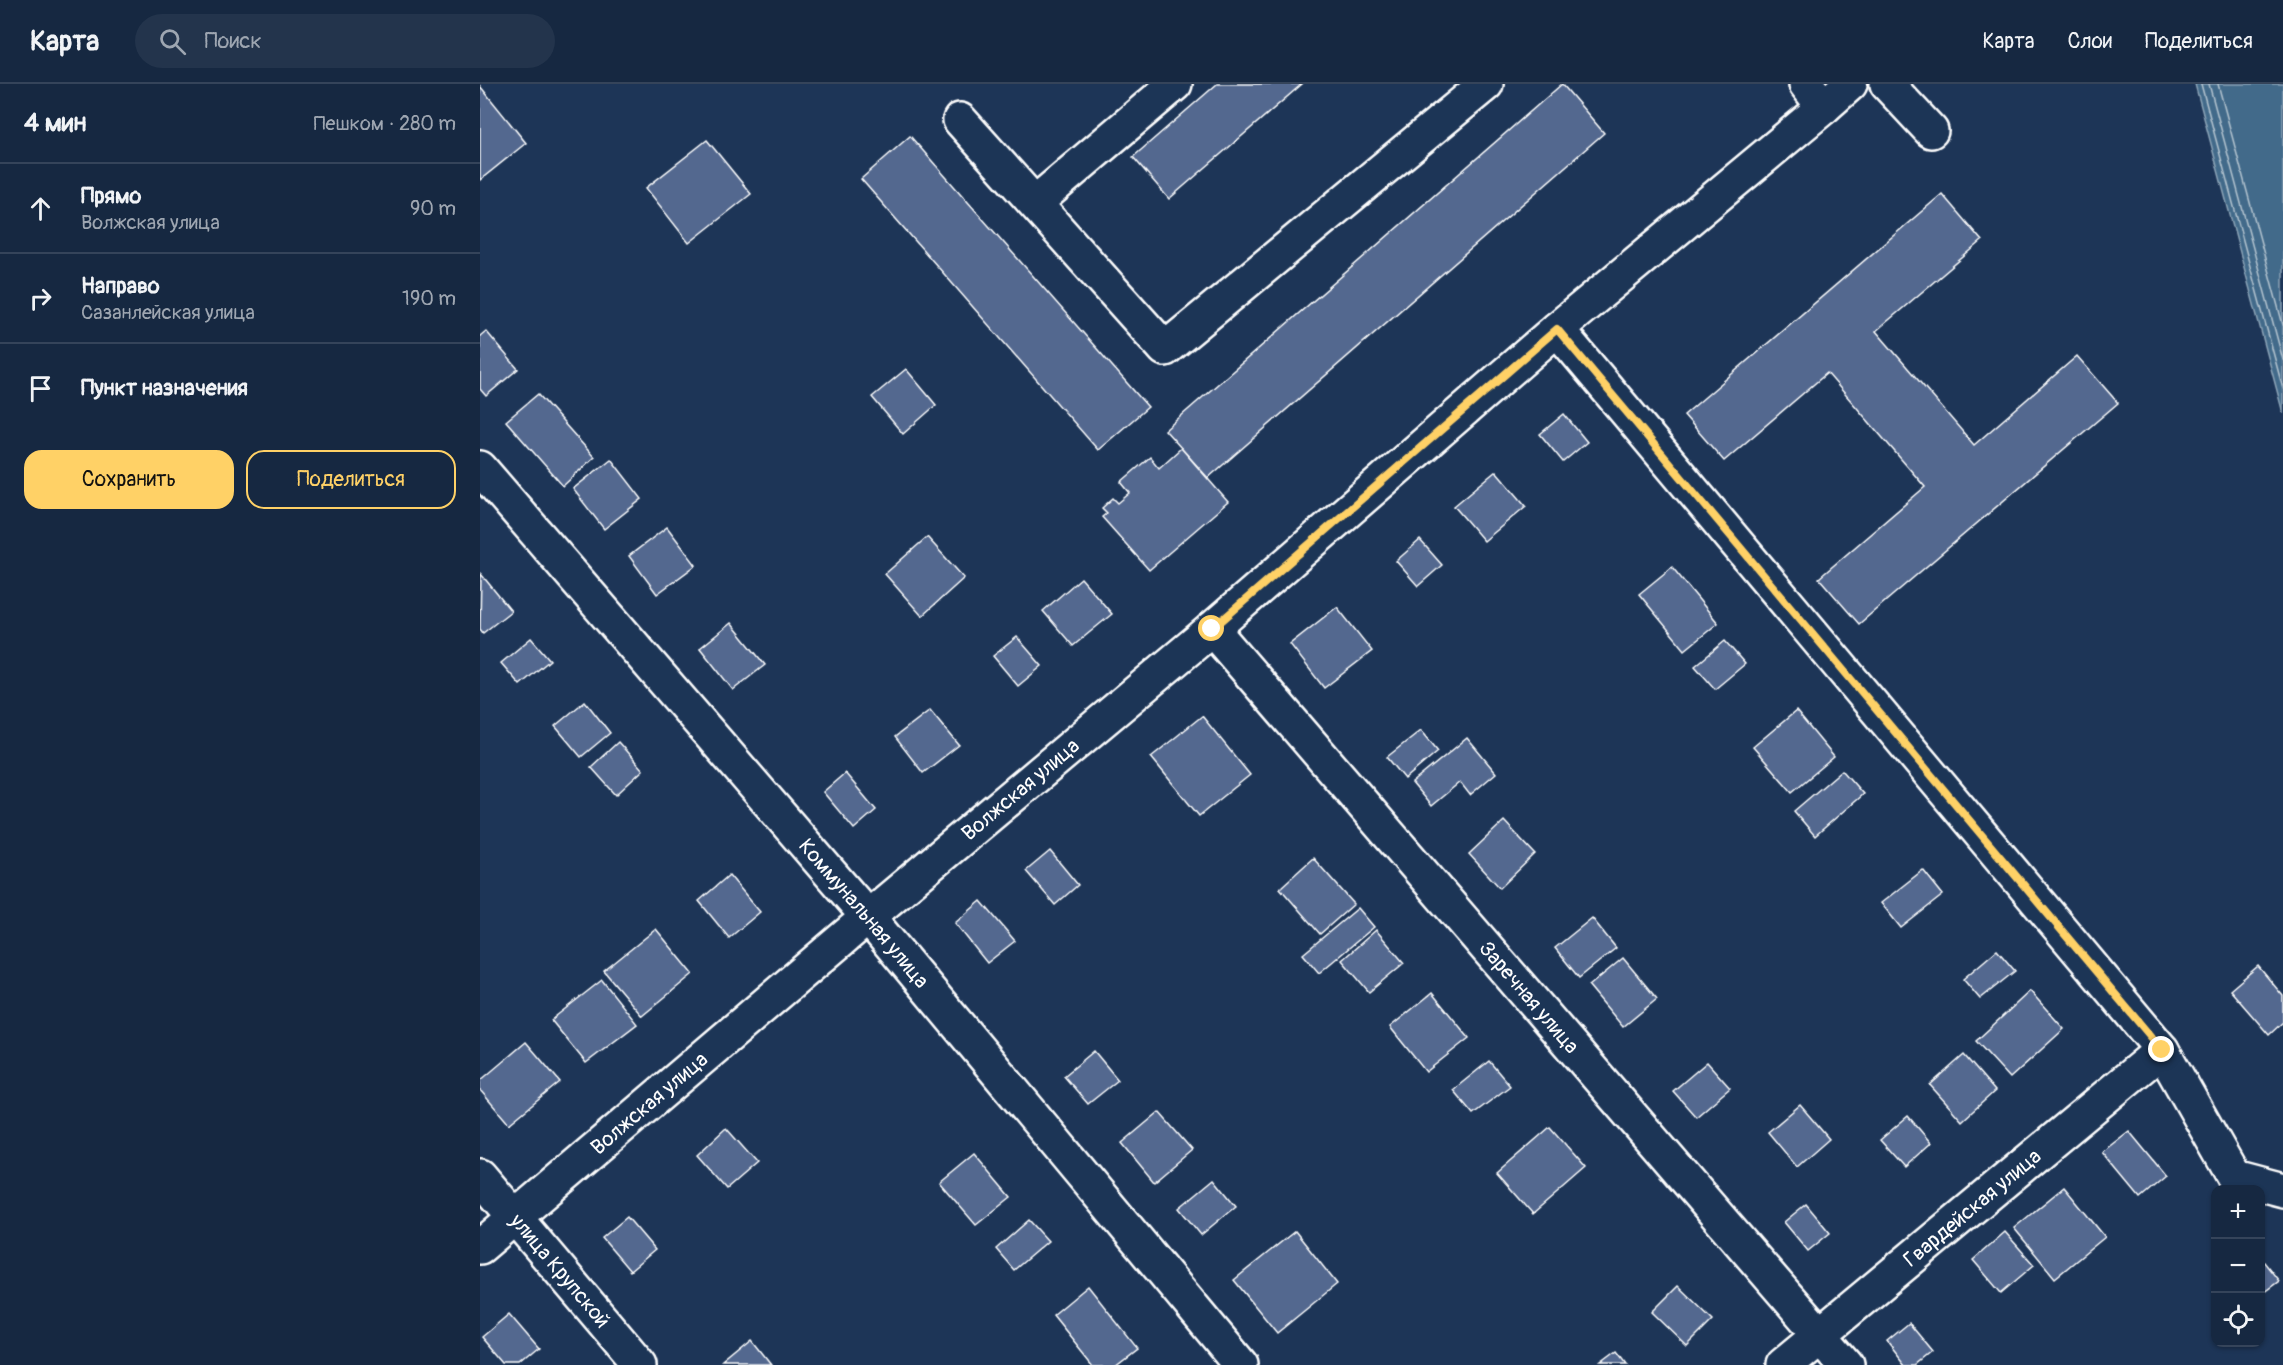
<!DOCTYPE html>
<html lang="ru">
<head>
<meta charset="utf-8">
<style>
	:root { --surface:#162841; --page:#23344c; --text:#f1f3f6; --muted:#9ea6b1; --line:#35445a; --accent:#ffd166 }
	body { margin:0; font-family:Pangolin,sans-serif; background:var(--page); color:var(--text) }
	.controls { position:absolute; right:18px; bottom:18px; display:grid; overflow:hidden; border-radius:12px; box-shadow:0 2px 4px #0004 }
	.controls button { width:54px; height:54px; display:grid; place-items:center; padding:0; border:0; border-bottom:2px solid var(--line); background:var(--surface); color:var(--text); font:30px sans-serif }
	.stop { position:absolute; width:18px; height:18px; margin:-14px; border:4px solid #ffd166; border-radius:50%; background:#fff }
	.stop.end { background:#ffd166; border-color:#fff; box-shadow:0 2px 6px #0008 }
	.list { margin:0; padding:0; list-style:none }
	h2 { display:flex; justify-content:space-between; align-items:center; height:78px; margin:0; padding:0 24px; font-size:26px }
	h2 small { font-size:20px; font-weight:400; color:var(--muted) }
	.list li { display:grid; grid-template-columns:39px 1fr auto; gap:18px; align-items:center; box-sizing:border-box; height:90px; padding:0 24px; border-top:2px solid var(--line) }
	.list b { display:block; font-size:22px; white-space:nowrap }
	.list p { margin:0; font-size:20px; white-space:nowrap; color:var(--muted) }
	.list em { font-size:20px; font-style:normal; color:var(--muted) }
	.actions { display:flex; gap:12px; padding:18px 24px }
	.actions a { flex:1; padding:14px 0; border:2px solid var(--accent); border-radius:18px; text-align:center; font-size:21px; color:var(--accent) }
	.actions .main { background:var(--accent); color:#111 }
	.icon { flex:none; width:33px; height:33px; fill:none; stroke:currentColor; stroke-width:2; stroke-linecap:round; stroke-linejoin:round }
	.map { position:relative; flex:none; width:1803px; height:1281px; overflow:hidden }
	header { display:flex; align-items:center; gap:36px; box-sizing:border-box; height:84px; padding:0 30px; background:var(--surface); border-bottom:2px solid var(--line) }
	header strong { font-size:28px }
	nav { display:flex; gap:33px; margin-inline-start:auto; font-size:21px }
	.search { width:420px; height:54px; background:var(--page); display:flex; align-items:center; gap:15px; box-sizing:border-box; padding:0 21px; border-radius:33px; color:var(--muted); font-size:22px }
	main { display:flex }
	aside { flex:1; background:var(--surface) }
	.map>svg:first-child { display:block }
	.water { fill:#436b8a; stroke:#8ea6b9; stroke-width:1.5 }
	.lines { fill:none; stroke-linecap:round; stroke-linejoin:round }
	.shore { stroke:#b4c4d0; stroke-width:1.5 }
	.building { fill:#53688f; stroke:#fff; stroke-width:1.5 }
	.minor-casing { stroke:#fff; stroke-width:38 }
	.minor { stroke:#1d3557; stroke-width:33 }
	.route { stroke:#ffd166; stroke-width:8 }
	.labels { text-anchor:middle; stroke-width:6; stroke-linejoin:round; paint-order:stroke }
	.street-label { font-size:21px; fill:#fff; stroke:#1d3557 }
</style>
</head>
<body>
<header>
<strong>Карта</strong>
<div class="search"><svg class="icon" aria-label="search" viewBox="0 0 24 24"><circle cx="10" cy="10" r="6"/><path d="M15 15l6 6"/></svg>Поиск</div>
<nav><a>Карта</a><a>Слои</a><a>Поделиться</a></nav>
</header>
<main>
<aside>
<h2>4 мин<small>Пешком · 280 m</small></h2>
<ul class="list">
<li><svg class="icon" aria-label="ahead" viewBox="0 0 24 24"><path d="M12 20V5M6 11l6-6 6 6"/></svg><div><b>Прямо</b><p>Волжская улица</p></div><em>90 m</em></li>
<li><svg class="icon" aria-label="right" viewBox="0 0 24 24"><path d="M7 20v-9h11M14 6l5 5-5 5"/></svg><div><b>Направо</b><p>Сазанлейская улица</p></div><em>190 m</em></li>
<li><svg class="icon" aria-label="arrive" viewBox="0 0 24 24"><path d="M6 21V4h12l-3 4 3 4H6"/></svg><div><b>Пункт назначения</b></div></li>
</ul>
<div class="actions"><a class="main">Сохранить</a><a>Поделиться</a></div>
</aside>
<div class="map">
<svg width="1803" height="1281" viewBox="0 0 1803 1281">
	<rect width="100%" height="100%" fill="#1d3557"/>
	<filter id="ink" filterUnits="userSpaceOnUse"><feTurbulence type="fractalNoise" baseFrequency=".0167" numOctaves="2"/><feDisplacementMap in="SourceGraphic" scale="12" xChannelSelector="R" yChannelSelector="G"/><feConvolveMatrix kernelMatrix="1 2 1 2 8 2 1 2 1" color-interpolation-filters="sRGB"/></filter>
	<g filter="url(#ink)">
		<path class="water" d="M 1715,0 L 1803,0 L 1803,329 Z"/>
		<g class="lines">
			<g class="shore">
				<path d="M 1721,0 L 1803,305"/>
				<path d="M 1729,0 L 1803,276"/>
				<path d="M 1738,0 L 1803,241"/>
			</g>
		</g>
		<g class="building">
			<path d="M 737,0 L 822,0 L 689,115 L 653,73 Z"/>
			<path d="M 1082,0 L 1124,49 L 728,394 L 685,346 Z"/>
			<path d="M 0,2 L 46,59 L 0,96 Z"/>
			<path d="M 430,52 L 668,323 L 618,366 L 381,95 Z"/>
			<path d="M 227,56 L 271,110 L 209,159 L 166,104 Z"/>
			<path d="M 1462,110 L 1502,157 L 1396,247 L 1494,361 L 1597,272 L 1638,319 L 1379,540 L 1339,494 L 1445,403 L 1347,289 L 1244,377 L 1204,331 Z"/>
			<path d="M 6,247 L 38,285 L 6,312 L 0,305 L 0,252 Z"/>
			<path d="M 426,285 L 456,321 L 423,350 L 392,313 Z"/>
			<path d="M 58,310 L 114,373 L 83,402 L 26,337 Z"/>
			<path d="M 1084,330 L 1107,358 L 1083,378 L 1060,350 Z"/>
			<path d="M 701,364 L 748,418 L 669,486 L 622,433 L 627,429 L 622,424 L 633,414 L 638,419 L 650,409 L 641,398 L 670,373 L 679,384 Z"/>
			<path d="M 131,375 L 162,415 L 124,445 L 93,405 Z"/>
			<path d="M 1016,387 L 1046,422 L 1004,457 L 974,422 Z"/>
			<path d="M 187,443 L 216,481 L 177,510 L 149,472 Z"/>
			<path d="M 447,453 L 484,494 L 442,532 L 405,490 Z"/>
			<path d="M 940,456 L 962,481 L 938,502 L 916,477 Z"/>
			<path d="M 1192,483 L 1238,539 L 1205,566 L 1159,510 Z"/>
			<path d="M 1,490 L 31,527 L 3,549 L 0,545 Z"/>
			<path d="M 601,494 L 632,530 L 593,562 L 563,527 Z"/>
			<path d="M 857,523 L 892,567 L 844,604 L 810,560 Z"/>
			<path d="M 251,539 L 285,581 L 253,606 L 220,564 Z"/>
			<path d="M 537,553 L 562,582 L 538,602 L 513,572 Z"/>
			<path d="M 51,554 L 70,576 L 40,601 L 21,579 Z"/>
			<path d="M 1245,557 L 1265,580 L 1235,605 L 1215,582 Z"/>
			<path d="M 105,617 L 130,649 L 101,673 L 75,642 Z"/>
			<path d="M 450,626 L 479,661 L 443,689 L 415,653 Z"/>
			<path d="M 1316,627 L 1354,673 L 1312,708 L 1273,663 Z"/>
			<path d="M 722,632 L 770,691 L 719,732 L 671,673 Z"/>
			<path d="M 941,646 L 958,667 L 925,695 L 907,673 Z"/>
			<path d="M 987,654 L 1016,689 L 990,711 L 980,698 L 951,722 L 932,699 Z"/>
			<path d="M 138,658 L 163,686 L 136,711 L 111,683 Z"/>
			<path d="M 1362,686 L 1383,710 L 1335,752 L 1314,727 Z"/>
			<path d="M 365,689 L 396,726 L 374,745 L 343,708 Z"/>
			<path d="M 1024,737 L 1055,770 L 1020,804 L 989,770 Z"/>
			<path d="M 570,767 L 598,801 L 575,821 L 546,787 Z"/>
			<path d="M 833,774 L 874,820 L 840,850 L 800,804 Z"/>
			<path d="M 1443,786 L 1463,811 L 1421,844 L 1401,819 Z"/>
			<path d="M 249,791 L 280,828 L 249,854 L 219,817 Z"/>
			<path d="M 501,817 L 535,857 L 507,879 L 475,839 Z"/>
			<path d="M 878,824 L 894,843 L 839,889 L 823,870 Z"/>
			<path d="M 1112,834 L 1136,864 L 1099,894 L 1075,864 Z"/>
			<path d="M 176,845 L 213,890 L 162,932 L 124,887 Z"/>
			<path d="M 896,846 L 924,879 L 889,908 L 862,876 Z"/>
			<path d="M 1517,866 L 1535,887 L 1500,915 L 1483,895 Z"/>
			<path d="M 1143,874 L 1177,915 L 1143,943 L 1109,902 Z"/>
			<path d="M 1778,882 L 1803,912 L 1803,938 L 1789,951 L 1750,906 Z"/>
			<path d="M 122,896 L 157,940 L 106,979 L 71,936 Z"/>
			<path d="M 1550,907 L 1584,945 L 1530,994 L 1496,957 Z"/>
			<path d="M 952,909 L 989,954 L 946,988 L 910,943 Z"/>
			<path d="M 46,958 L 80,998 L 29,1040 L 0,1006 L 0,997 Z"/>
			<path d="M 614,967 L 638,996 L 608,1020 L 584,992 Z"/>
			<path d="M 1484,971 L 1515,1007 L 1482,1037 L 1450,1001 Z"/>
			<path d="M 1009,977 L 1030,1002 L 993,1030 L 973,1006 Z"/>
			<path d="M 1227,978 L 1250,1004 L 1216,1033 L 1193,1007 Z"/>
			<path d="M 1320,1021 L 1349,1055 L 1317,1083 L 1288,1048 Z"/>
			<path d="M 679,1028 L 712,1066 L 674,1098 L 642,1059 Z"/>
			<path d="M 1428,1032 L 1451,1059 L 1424,1083 L 1400,1056 Z"/>
			<path d="M 1070,1043 L 1106,1084 L 1053,1130 L 1017,1089 Z"/>
			<path d="M 246,1044 L 277,1079 L 247,1105 L 217,1071 Z"/>
			<path d="M 1649,1047 L 1686,1092 L 1660,1114 L 1622,1068 Z"/>
			<path d="M 494,1069 L 531,1113 L 496,1141 L 459,1098 Z"/>
			<path d="M 734,1095 L 756,1122 L 721,1151 L 699,1124 Z"/>
			<path d="M 1584,1103 L 1625,1153 L 1575,1194 L 1534,1144 Z"/>
			<path d="M 1326,1120 L 1350,1149 L 1328,1167 L 1304,1138 Z"/>
			<path d="M 147,1133 L 175,1166 L 150,1187 L 122,1154 Z"/>
			<path d="M 549,1136 L 568,1157 L 534,1186 L 516,1165 Z"/>
			<path d="M 815,1147 L 857,1200 L 797,1249 L 754,1196 Z"/>
			<path d="M 1525,1148 L 1554,1181 L 1521,1209 L 1493,1176 Z"/>
			<path d="M 1780,1173 L 1799,1197 L 1780,1211 Z"/>
			<path d="M 608,1202 L 657,1264 L 635,1281 L 613,1281 L 573,1231 Z"/>
			<path d="M 1198,1202 L 1233,1236 L 1207,1262 L 1172,1228 Z"/>
			<path d="M 29,1230 L 59,1265 L 40,1281 L 26,1281 L 2,1253 Z"/>
			<path d="M 1429,1239 L 1453,1268 L 1437,1281 L 1426,1281 L 1407,1257 Z"/>
			<path d="M 272,1257 L 291,1281 L 243,1281 Z"/>
			<path d="M 1136,1269 L 1145,1281 L 1120,1281 Z"/>
		</g>
		<g class="lines">
			<defs>
				<g id="minor">
					<path d="M 1407,0 L 1451,47"/>
					<path d="M 1344,23 L 1370,0"/>
					<path d="M 480,36 L 685,265 L 1006,0"/>
					<path d="M 555,119 L 695,0"/>
					<path d="M 1077,245 L 1682,966 L 1754,1093 L 1803,1106"/>
					<path id="s1" d="M 0,384 L 388,833 L 761,1281"/>
					<path id="s2" d="M 732,545 L 1366,1281"/>
					<path id="s3" d="M 0,1092 L 160,1281"/>
					<path id="s4" d="M 0,1163 L 388,833 L 732,545 L 1077,245 L 1344,23 L 1326,0"/>
					<path id="s5" d="M 1303,1281 L 1682,966"/>
				</g>
			</defs>
			<use href="#minor" class="minor-casing"/>
			<use href="#minor" class="minor"/>
		</g>
	</g>
	<g class="lines" filter="url(#ink)">
		<path class="route" d="M 732,545 L 1077,245 L 1682,966"/>
	</g>
	<g class="labels">
		<g class="street-label">
			<text dy="7" stroke="none"><textPath href="#s4" startOffset="708">Волжская улица</textPath></text>
			<text dy="7" stroke="none"><textPath href="#s1" startOffset="588">Коммунальная улица</textPath></text>
			<text dy="7" stroke="none"><textPath href="#s2" startOffset="486">Заречная улица</textPath></text>
			<text dy="7" stroke="none"><textPath href="#s4" startOffset="222">Волжская улица</textPath></text>
			<text dy="7" stroke="none"><textPath href="#s5" startOffset="246">Гвардейская улица</textPath></text>
			<text dy="7" stroke="none"><textPath href="#s3" startOffset="124">улица Крупской</textPath></text>
		</g>
	</g>
</svg>
<div class="controls">
<button>+</button>
<button>−</button>
<button><svg class="icon" aria-label="locate" viewBox="0 0 24 24"><circle cx="12" cy="12" r="6"/><path d="M12 2v4M12 18v4M2 12h4M18 12h4"/></svg></button>
</div>
<div class="stop" style="left:732px;top:545px"></div>
<div class="stop end" style="left:1682px;top:966px"></div>
</div>
</main>
</body>
</html>
